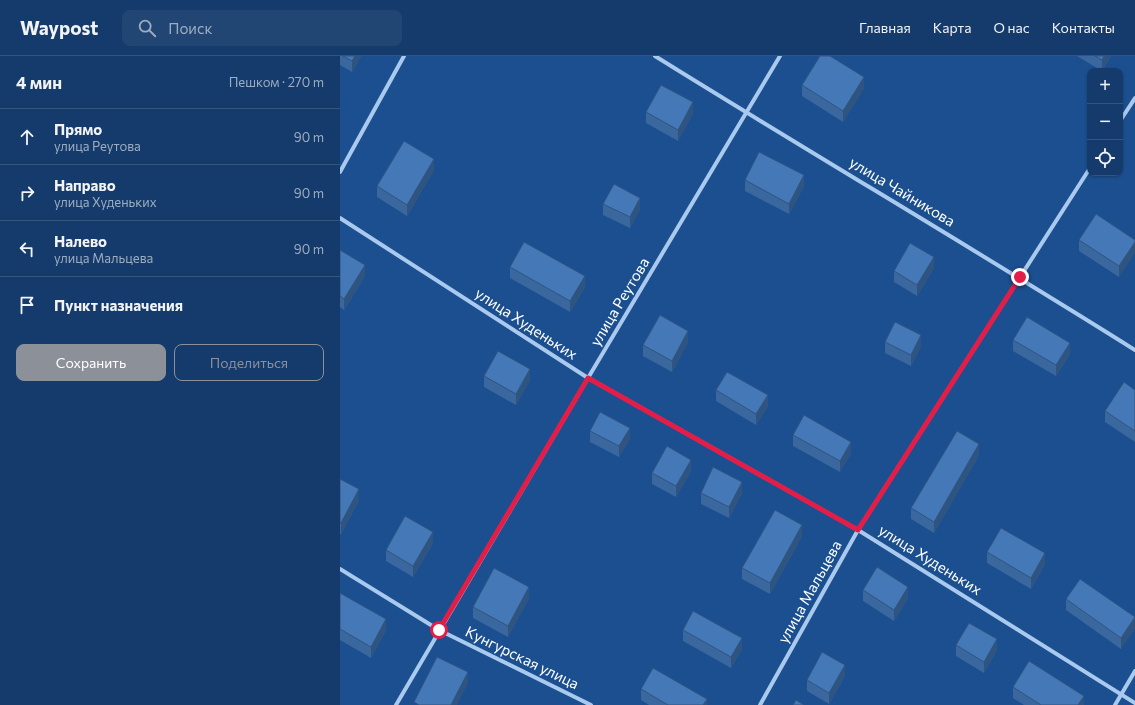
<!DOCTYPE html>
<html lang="ru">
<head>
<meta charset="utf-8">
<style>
	:root { --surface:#143b6b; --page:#214673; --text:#f1f3f6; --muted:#9dadc1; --line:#33557e; --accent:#8c9099 }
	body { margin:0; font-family:Commissioner,sans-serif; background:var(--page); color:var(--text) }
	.controls { position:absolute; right:12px; top:12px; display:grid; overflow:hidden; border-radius:8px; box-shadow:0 1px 3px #0004 }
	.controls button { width:36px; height:36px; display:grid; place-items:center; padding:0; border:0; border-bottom:1px solid var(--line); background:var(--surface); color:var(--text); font:20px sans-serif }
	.stop { position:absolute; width:12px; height:12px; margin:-9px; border:3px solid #e11d48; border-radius:50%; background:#fff }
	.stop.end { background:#e11d48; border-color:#fff; box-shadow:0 1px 4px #0008 }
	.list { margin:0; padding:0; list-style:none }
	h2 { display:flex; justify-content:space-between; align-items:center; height:52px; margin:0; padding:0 16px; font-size:17px }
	h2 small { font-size:13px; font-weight:400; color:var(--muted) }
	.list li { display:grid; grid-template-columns:26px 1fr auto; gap:12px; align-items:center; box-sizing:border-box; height:56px; padding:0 16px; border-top:1px solid var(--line) }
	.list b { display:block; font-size:15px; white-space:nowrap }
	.list p { margin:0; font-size:13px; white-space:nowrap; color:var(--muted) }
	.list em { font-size:13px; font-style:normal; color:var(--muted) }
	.actions { display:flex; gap:8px; padding:12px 16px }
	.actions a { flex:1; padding:9px 0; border:1px solid var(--accent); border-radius:8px; text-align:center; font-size:14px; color:var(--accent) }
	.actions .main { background:var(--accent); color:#fff }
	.icon { flex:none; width:22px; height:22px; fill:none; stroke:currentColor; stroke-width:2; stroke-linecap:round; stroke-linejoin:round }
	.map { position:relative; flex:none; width:795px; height:649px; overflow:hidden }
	header { display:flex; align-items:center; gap:24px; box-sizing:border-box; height:56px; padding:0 20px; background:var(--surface); border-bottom:1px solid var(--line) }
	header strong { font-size:19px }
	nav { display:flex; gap:22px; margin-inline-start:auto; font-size:14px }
	.search { width:280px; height:36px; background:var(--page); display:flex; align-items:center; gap:10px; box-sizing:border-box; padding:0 14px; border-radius:8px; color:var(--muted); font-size:15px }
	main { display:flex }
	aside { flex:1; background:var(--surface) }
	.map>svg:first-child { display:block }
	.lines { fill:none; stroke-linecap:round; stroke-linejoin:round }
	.street { stroke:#a9c9ee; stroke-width:4 }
	.wall { fill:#3a679d }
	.shaded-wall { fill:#305480 }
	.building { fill:#4478b7; stroke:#305480 }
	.route { stroke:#e11d48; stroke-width:5 }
	.labels { text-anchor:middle; stroke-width:3; stroke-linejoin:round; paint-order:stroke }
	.street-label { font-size:15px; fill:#fff; stroke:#1b4f8f }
</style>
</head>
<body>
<header>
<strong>Waypost</strong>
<div class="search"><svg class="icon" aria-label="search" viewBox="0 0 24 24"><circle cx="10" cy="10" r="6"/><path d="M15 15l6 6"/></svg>Поиск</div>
<nav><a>Главная</a><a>Карта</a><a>О нас</a><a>Контакты</a></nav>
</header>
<main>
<aside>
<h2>4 мин<small>Пешком · 270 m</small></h2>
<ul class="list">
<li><svg class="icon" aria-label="ahead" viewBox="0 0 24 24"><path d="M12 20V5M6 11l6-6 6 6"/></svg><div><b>Прямо</b><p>улица Реутова</p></div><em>90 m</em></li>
<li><svg class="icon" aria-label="right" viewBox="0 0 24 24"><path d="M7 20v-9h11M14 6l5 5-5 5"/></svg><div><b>Направо</b><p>улица Худеньких</p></div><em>90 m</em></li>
<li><svg class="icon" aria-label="left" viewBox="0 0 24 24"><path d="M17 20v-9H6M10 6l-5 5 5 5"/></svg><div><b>Налево</b><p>улица Мальцева</p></div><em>90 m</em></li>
<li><svg class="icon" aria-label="arrive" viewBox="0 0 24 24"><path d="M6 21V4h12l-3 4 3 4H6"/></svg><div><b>Пункт назначения</b></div></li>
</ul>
<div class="actions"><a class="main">Сохранить</a><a>Поделиться</a></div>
</aside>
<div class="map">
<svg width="795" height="649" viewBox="0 0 795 649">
	<rect width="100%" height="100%" fill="#1b4f8f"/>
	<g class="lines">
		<g class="street">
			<path d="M 315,0 C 474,99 636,194 795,294"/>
			<path d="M 780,65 L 795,42"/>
			<path d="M 0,116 L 64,0"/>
			<path d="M 0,162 L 248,322 L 518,474 L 795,647"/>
			<path d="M 0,513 L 99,574 L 251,649"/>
			<path d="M 56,649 L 248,322 L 440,0"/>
			<path d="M 420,649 L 518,474 L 750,112"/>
			<path d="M 775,649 L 795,615"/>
		</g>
	</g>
	<g class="wall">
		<path d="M 0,0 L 21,0 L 12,16 L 0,9 Z"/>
		<path d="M 737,0 L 771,0 L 762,15 Z"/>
		<path d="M 462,29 L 524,32 L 503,66 L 462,40 Z"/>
		<path d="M 306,56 L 353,57 L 338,85 L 306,67 Z"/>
		<path d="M 94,114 L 67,160 L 37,141 L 37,130 Z"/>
		<path d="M 405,124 L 464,130 L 449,158 L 405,135 Z"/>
		<path d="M 263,148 L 300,153 L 290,172 L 263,159 Z"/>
		<path d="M 739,184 L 795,184 L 779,221 L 739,195 Z"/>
		<path d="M 0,194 L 25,220 L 4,254 L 0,251 Z"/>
		<path d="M 170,211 L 245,231 L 230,256 L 170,222 Z"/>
		<path d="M 594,212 L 577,240 L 554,226 L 554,215 Z"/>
		<path d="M 673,284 L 730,298 L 716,320 L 673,295 Z"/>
		<path d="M 348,286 L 332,316 L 303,300 L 303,289 Z"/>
		<path d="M 545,286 L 581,290 L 571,310 L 545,297 Z"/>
		<path d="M 144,320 L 190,324 L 176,349 L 144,331 Z"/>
		<path d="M 376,334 L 428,350 L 416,369 L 376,345 Z"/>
		<path d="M 795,334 L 795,386 L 765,366 L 765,355 Z"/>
		<path d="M 250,375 L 290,383 L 279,401 L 250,386 Z"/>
		<path d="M 453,379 L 511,397 L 500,416 L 453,390 Z"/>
		<path d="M 639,399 L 594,477 L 571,463 L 571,452 Z"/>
		<path d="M 351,415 L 336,441 L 312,428 L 312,417 Z"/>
		<path d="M 0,423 L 19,444 L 1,478 L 0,478 Z"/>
		<path d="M 361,437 L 402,437 L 389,462 L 361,448 Z"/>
		<path d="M 462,480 L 430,538 L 402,523 L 402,512 Z"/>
		<path d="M 93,487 L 73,521 L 46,505 L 46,494 Z"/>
		<path d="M 647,496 L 705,508 L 691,533 L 647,507 Z"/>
		<path d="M 523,534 L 568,542 L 554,565 L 523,545 Z"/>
		<path d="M 0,537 L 46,574 L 31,602 L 0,584 Z"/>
		<path d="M 189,542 L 168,581 L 133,562 L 133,551 Z"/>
		<path d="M 726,543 L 795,561 L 781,593 L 726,554 Z"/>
		<path d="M 343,574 L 402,593 L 391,612 L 343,585 Z"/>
		<path d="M 616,589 L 657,594 L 644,617 L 616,600 Z"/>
		<path d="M 505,620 L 489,648 L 467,635 L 467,624 Z"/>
		<path d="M 673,631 L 744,649 L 684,649 L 673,642 Z"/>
		<path d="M 301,633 L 367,649 L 309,649 L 301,644 Z"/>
	</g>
	<g class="shaded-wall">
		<path d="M 15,0 L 21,0 L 12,16 L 12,5 Z"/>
		<path d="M 764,0 L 771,0 L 762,15 L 762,4 Z"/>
		<path d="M 524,21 L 524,32 L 503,66 L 503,55 Z"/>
		<path d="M 353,46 L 353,57 L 338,85 L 338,74 Z"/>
		<path d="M 94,103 L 94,114 L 67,160 L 67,149 Z"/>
		<path d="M 464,119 L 464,130 L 449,158 L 449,148 Z"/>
		<path d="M 300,142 L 300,153 L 290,172 L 290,161 Z"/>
		<path d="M 795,186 L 795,197 L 779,221 L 779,210 Z"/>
		<path d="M 594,201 L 594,212 L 577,240 L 577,229 Z"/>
		<path d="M 25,209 L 25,220 L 4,254 L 4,243 Z"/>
		<path d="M 245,220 L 245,231 L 230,256 L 230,245 Z"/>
		<path d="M 348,275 L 348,286 L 332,316 L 332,305 Z"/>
		<path d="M 581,279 L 581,290 L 571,310 L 571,299 Z"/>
		<path d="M 730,287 L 730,298 L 716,320 L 716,309 Z"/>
		<path d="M 190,313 L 190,324 L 176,349 L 176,338 Z"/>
		<path d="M 428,339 L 428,350 L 416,369 L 416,358 Z"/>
		<path d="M 290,372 L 290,383 L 279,401 L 279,390 Z"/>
		<path d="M 511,386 L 511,397 L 500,416 L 500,405 Z"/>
		<path d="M 639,388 L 639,399 L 594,477 L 594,466 Z"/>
		<path d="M 351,404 L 351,415 L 336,441 L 336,430 Z"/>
		<path d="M 402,426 L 402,437 L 389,462 L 389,451 Z"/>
		<path d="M 19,433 L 19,444 L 1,478 L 1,467 Z"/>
		<path d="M 462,469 L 462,480 L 430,538 L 430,527 Z"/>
		<path d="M 93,476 L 93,487 L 73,521 L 73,510 Z"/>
		<path d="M 705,497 L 705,508 L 691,533 L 691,522 Z"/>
		<path d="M 189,531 L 189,542 L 168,581 L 168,570 Z"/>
		<path d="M 568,531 L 568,542 L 554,565 L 554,554 Z"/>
		<path d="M 795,562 L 795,573 L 781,593 L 781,582 Z"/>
		<path d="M 46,563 L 46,574 L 31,602 L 31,591 Z"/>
		<path d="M 402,582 L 402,593 L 391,612 L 391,601 Z"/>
		<path d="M 657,583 L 657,594 L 644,617 L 644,606 Z"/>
		<path d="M 505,609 L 505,620 L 489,648 L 489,637 Z"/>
		<path d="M 128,616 L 128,627 L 117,649 L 111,649 Z"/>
		<path d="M 744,640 L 744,649 L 738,649 Z"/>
		<path d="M 367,643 L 367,649 L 363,649 Z"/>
	</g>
	<g class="building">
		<path d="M 3,0 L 15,0 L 12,5 Z"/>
		<path d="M 480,0 L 490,0 L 524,21 L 503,55 L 462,29 Z"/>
		<path d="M 755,0 L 764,0 L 762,4 Z"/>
		<path d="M 321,29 L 353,46 L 338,74 L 306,56 Z"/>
		<path d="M 64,85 L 94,103 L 67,149 L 37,130 Z"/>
		<path d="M 419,96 L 464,119 L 449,148 L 405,124 Z"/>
		<path d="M 274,128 L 300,142 L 290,161 L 263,148 Z"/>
		<path d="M 756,158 L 795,184 L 795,186 L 779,210 L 739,184 Z"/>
		<path d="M 184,186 L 245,220 L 230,245 L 170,211 Z"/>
		<path d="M 570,187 L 594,201 L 577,229 L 554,215 Z"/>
		<path d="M 0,194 L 25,209 L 4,243 L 0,240 Z"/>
		<path d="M 320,259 L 348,275 L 332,305 L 303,289 Z"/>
		<path d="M 687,261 L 730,287 L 716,309 L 673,284 Z"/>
		<path d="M 555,266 L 581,279 L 571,299 L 545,286 Z"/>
		<path d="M 158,295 L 190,313 L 176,338 L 144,320 Z"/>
		<path d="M 387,316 L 428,339 L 416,358 L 376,334 Z"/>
		<path d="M 784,326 L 795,334 L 795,375 L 765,355 Z"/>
		<path d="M 260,356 L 290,372 L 279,390 L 250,375 Z"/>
		<path d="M 464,359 L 511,386 L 500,405 L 453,379 Z"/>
		<path d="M 617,375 L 639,388 L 594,466 L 571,452 Z"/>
		<path d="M 327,390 L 351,404 L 336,430 L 312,417 Z"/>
		<path d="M 373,411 L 402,426 L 389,451 L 361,437 Z"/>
		<path d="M 0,423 L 19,433 L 1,467 L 0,467 Z"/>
		<path d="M 435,454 L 462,469 L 430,527 L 402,512 Z"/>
		<path d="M 65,460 L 93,476 L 73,510 L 46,494 Z"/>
		<path d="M 661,472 L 705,497 L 691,522 L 647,496 Z"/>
		<path d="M 537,511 L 568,531 L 554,554 L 523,534 Z"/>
		<path d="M 154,512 L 189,531 L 168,570 L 133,551 Z"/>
		<path d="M 740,523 L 795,561 L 781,582 L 726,543 Z"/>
		<path d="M 0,537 L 46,563 L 31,591 L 0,573 Z"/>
		<path d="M 353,555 L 402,582 L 391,601 L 343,574 Z"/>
		<path d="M 629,567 L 657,583 L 644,606 L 616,589 Z"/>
		<path d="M 482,596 L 505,609 L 489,637 L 467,624 Z"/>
		<path d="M 97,601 L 128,616 L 111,649 L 79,649 L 74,646 Z"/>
		<path d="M 689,605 L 744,640 L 738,649 L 701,649 L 673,631 Z"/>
		<path d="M 313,612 L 367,643 L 363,649 L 328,649 L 301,633 Z"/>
		<path d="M 456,644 L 464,649 L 453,649 Z"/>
	</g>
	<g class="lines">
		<path class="route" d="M 99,574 L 248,322 L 518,474 L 680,221"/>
	</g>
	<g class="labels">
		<g class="street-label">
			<text transform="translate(562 136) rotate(31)" y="5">улица Чайникова</text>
			<text transform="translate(280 246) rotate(-59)" y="5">улица Реутова</text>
			<text transform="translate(186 268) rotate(33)" y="5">улица Худеньких</text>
			<text transform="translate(590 504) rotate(32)" y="5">улица Худеньких</text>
			<text transform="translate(470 536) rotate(-61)" y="5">улица Мальцева</text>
			<text transform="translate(182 602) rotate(26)" y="5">Кунгурская улица</text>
		</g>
	</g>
</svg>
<div class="controls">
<button>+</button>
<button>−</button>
<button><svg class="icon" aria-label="locate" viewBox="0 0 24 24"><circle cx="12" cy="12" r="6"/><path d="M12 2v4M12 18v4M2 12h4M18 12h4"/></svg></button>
</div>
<div class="stop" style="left:99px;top:574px"></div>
<div class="stop end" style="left:680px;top:221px"></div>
</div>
</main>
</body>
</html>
